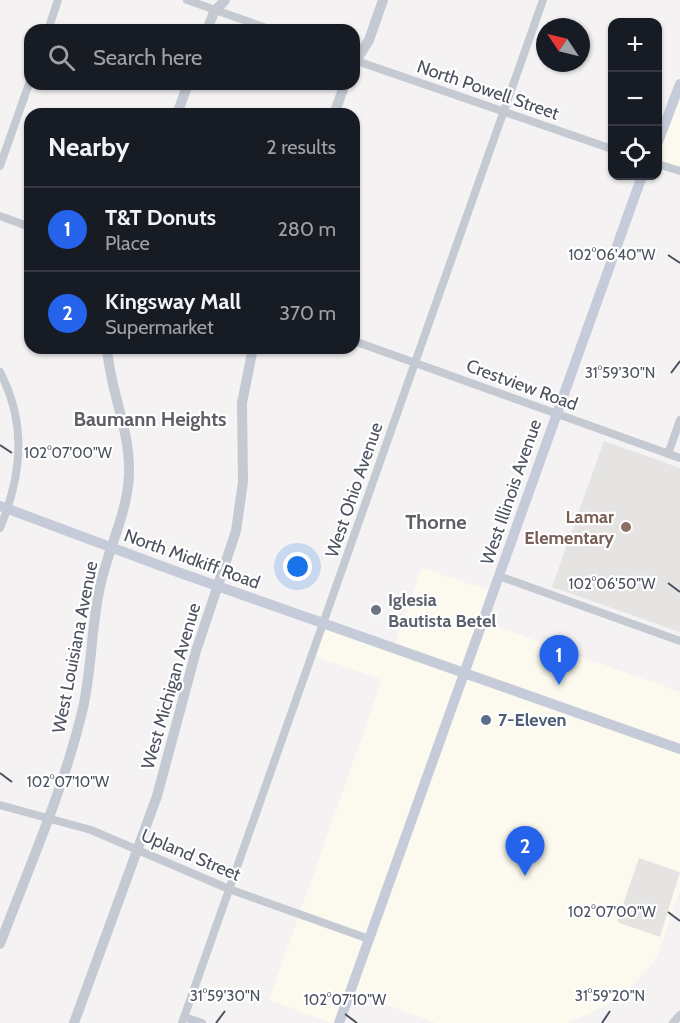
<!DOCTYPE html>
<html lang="en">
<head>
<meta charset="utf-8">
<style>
	:root { --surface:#171b24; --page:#20242c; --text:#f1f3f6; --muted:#9ea1a6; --line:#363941; --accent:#2563eb }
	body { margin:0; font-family:Cabin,sans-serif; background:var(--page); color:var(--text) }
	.controls { position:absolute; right:18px; top:18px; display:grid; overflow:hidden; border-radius:12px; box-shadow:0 2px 4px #0004 }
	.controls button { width:54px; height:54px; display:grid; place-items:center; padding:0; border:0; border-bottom:2px solid var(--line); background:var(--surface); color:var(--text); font:30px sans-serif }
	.compass { position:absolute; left:536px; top:18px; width:54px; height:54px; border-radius:50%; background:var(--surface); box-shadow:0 2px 4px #0004; rotate:305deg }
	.you { position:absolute; left:298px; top:567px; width:21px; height:21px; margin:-15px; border:4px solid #fff; border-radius:50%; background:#1a73e8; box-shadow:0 0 0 9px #1a73e833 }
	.badge { display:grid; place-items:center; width:39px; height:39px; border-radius:50%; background:var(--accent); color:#fff; font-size:20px; font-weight:700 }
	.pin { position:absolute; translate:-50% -50px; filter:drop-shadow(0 2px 3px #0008) }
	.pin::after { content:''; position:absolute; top:32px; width:21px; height:18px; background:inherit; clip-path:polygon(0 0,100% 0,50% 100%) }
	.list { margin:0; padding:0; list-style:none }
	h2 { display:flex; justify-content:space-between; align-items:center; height:78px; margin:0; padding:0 24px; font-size:26px }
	h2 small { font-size:20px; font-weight:400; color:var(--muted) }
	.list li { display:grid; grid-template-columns:39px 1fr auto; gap:18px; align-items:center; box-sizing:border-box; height:84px; padding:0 24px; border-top:2px solid var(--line) }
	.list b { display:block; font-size:22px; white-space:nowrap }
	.list p { margin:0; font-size:20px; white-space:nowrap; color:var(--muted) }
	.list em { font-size:20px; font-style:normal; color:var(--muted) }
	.icon { flex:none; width:33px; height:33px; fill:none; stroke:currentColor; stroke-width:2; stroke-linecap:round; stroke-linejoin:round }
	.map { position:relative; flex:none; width:680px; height:1023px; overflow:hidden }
	.search { position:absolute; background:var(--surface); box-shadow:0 2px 4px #0004; left:24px; top:24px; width:336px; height:66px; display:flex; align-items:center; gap:15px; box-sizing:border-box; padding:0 21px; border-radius:18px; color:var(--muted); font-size:22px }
	.panel { position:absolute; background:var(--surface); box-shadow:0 2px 4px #0004; left:24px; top:108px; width:336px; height:246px; border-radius:18px }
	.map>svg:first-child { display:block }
	.commercial { fill:#fcfaee }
	.education { fill:#e5e4e3 }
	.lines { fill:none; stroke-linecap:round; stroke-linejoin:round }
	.minor { stroke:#c4c9d2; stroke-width:8 }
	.tertiary { stroke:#c4c9d2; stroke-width:10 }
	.secondary { stroke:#c6cbd9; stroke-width:10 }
	.ticks { fill:none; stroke:#4b515e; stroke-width:2 }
	.education-dot { fill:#8d6e63; stroke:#fff; stroke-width:2 }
	.worship-dot { fill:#6b7280; stroke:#fff; stroke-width:2 }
	.service-dot { fill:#5c6f8a; stroke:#fff; stroke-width:2 }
	.labels { text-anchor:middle; stroke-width:4.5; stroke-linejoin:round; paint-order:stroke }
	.street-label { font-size:18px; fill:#4b515e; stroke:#fff }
	.education-label { font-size:18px; font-weight:bold; fill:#785e54; stroke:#fff; text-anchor:end }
	.worship-label { font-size:18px; font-weight:bold; fill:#5b616d; stroke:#fff; text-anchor:start }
	.service-label { font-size:18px; font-weight:bold; fill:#4e5e75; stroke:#fff; text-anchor:start }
	.neighbourhood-label { font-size:20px; font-weight:bold; fill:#5f6066; stroke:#fff }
	.ticks-label { font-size:15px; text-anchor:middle; fill:#4b515e; stroke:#fff; stroke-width:4.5; stroke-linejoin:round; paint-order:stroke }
</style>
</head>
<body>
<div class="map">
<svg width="680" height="1023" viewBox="0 0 680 1023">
	<rect width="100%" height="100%" fill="#f4f2f2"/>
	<g class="commercial">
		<path d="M 680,80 L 680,171 L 658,163 L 658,137 Z"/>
		<path d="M 422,568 L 493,592 L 484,622 L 680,692 L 680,891 L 655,961 L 621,998 L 568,1023 L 436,1023 L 352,992 L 341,1023 L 332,1023 L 269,1000 L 382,680 L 312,655 L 324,621 L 394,646 Z"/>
	</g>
	<g class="education">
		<path d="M 604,441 L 680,468 L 680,632 L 552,587 Z"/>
		<path d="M 639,858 L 680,872 L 660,937 L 617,922 Z"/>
	</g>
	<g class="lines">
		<g class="minor">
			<path d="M 187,0 L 272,30"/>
			<path d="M 48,30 L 58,0"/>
			<path d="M 354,60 L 612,149"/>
			<path d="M 658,164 L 680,171"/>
			<path d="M 0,166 L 30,81"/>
			<path d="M 0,216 L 30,227"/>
			<path d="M 354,341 L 680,458"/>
			<path d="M 0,372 C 27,424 22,475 0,528"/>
			<path d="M 668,454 L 680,420"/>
			<path d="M 499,576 L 680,641"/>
			<path d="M 0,805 L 91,830 L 229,889 L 369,939"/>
			<path d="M 184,1017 L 202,1023"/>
			<path d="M 182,1023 L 543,0"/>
			<path d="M 673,1023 L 680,1015"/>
		</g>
		<g class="tertiary">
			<path d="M 207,30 L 214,12 L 225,0"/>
			<path d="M 354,64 L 369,40 L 383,0"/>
			<path d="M 177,114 L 188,84"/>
			<path d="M 334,114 L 345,84"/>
			<path d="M 0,944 C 29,867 64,789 83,708 C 92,668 91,627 100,587 C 108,548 128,513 129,473 C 130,429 110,391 107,348"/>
			<path d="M 74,1023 L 157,796 L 196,651 L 236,531 L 243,482 L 242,403 L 253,348"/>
		</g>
		<g class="secondary">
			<path d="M 658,142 L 680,84"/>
			<path d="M 0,506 L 172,570 L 680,749"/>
			<path d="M 339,1023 L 642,176"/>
		</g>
	</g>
	<path class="ticks" d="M 668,255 L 680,263M 671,373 L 680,361M 0,445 L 12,453M 668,583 L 680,592M 0,773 L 12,782M 668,912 L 680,921M 345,1014 L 357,1023M 216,1023 L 225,1011M 602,1023 L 610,1011"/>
	<circle class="education-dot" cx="626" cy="527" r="6"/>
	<circle class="worship-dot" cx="376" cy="610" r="6"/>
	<circle class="service-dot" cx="486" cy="720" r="6"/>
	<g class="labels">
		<g class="street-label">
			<text transform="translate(488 90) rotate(19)" y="6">North Powell Street</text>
			<text transform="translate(522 385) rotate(20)" y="6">Crestview Road</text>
			<text transform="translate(354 490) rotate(-71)" y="6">West Ohio Avenue</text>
			<text transform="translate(511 492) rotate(-71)" y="6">West Illinois Avenue</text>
			<text transform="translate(192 559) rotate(20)" y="6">North Midkiff Road</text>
			<text transform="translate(75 647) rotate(-79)" y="6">West Louisiana Avenue</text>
			<text transform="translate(171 686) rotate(-74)" y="6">West Michigan Avenue</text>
			<text transform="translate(191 855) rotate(23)" y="6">Upland Street</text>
		</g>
		<g class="education-label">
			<text x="614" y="523">Lamar<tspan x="614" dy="21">Elementary</tspan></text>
		</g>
		<g class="worship-label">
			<text x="388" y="606">Iglesia<tspan x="388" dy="21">Bautista Betel</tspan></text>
		</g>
		<g class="service-label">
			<text x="498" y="726">7-Eleven</text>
		</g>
		<g class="neighbourhood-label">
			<text x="150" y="426">Baumann Heights</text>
			<text x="436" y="529">Thorne</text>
		</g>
	</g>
	<g class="ticks-label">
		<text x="612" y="260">102°06'40"W</text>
		<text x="620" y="378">31°59'30"N</text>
		<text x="68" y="458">102°07'00"W</text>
		<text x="612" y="589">102°06'50"W</text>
		<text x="68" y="787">102°07'10"W</text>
		<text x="612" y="917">102°07'00"W</text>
		<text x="225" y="1001">31°59'30"N</text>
		<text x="610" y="1001">31°59'20"N</text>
		<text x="345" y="1005">102°07'10"W</text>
	</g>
</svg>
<div class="controls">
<button>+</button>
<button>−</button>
<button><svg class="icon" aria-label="locate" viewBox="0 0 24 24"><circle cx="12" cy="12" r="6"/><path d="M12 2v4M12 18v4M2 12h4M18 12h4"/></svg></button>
</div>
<svg class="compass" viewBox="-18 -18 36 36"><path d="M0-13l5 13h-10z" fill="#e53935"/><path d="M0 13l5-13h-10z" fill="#9ea1a6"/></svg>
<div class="you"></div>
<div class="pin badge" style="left:559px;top:685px">1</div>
<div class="pin badge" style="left:525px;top:876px">2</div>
<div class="search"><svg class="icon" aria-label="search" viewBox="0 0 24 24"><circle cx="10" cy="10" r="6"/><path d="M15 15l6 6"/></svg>Search here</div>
<section class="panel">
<h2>Nearby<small>2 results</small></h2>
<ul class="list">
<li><span class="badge">1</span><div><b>T&amp;T Donuts</b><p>Place</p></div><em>280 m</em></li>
<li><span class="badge">2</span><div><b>Kingsway Mall</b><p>Supermarket</p></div><em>370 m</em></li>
</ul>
</section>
</div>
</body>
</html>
